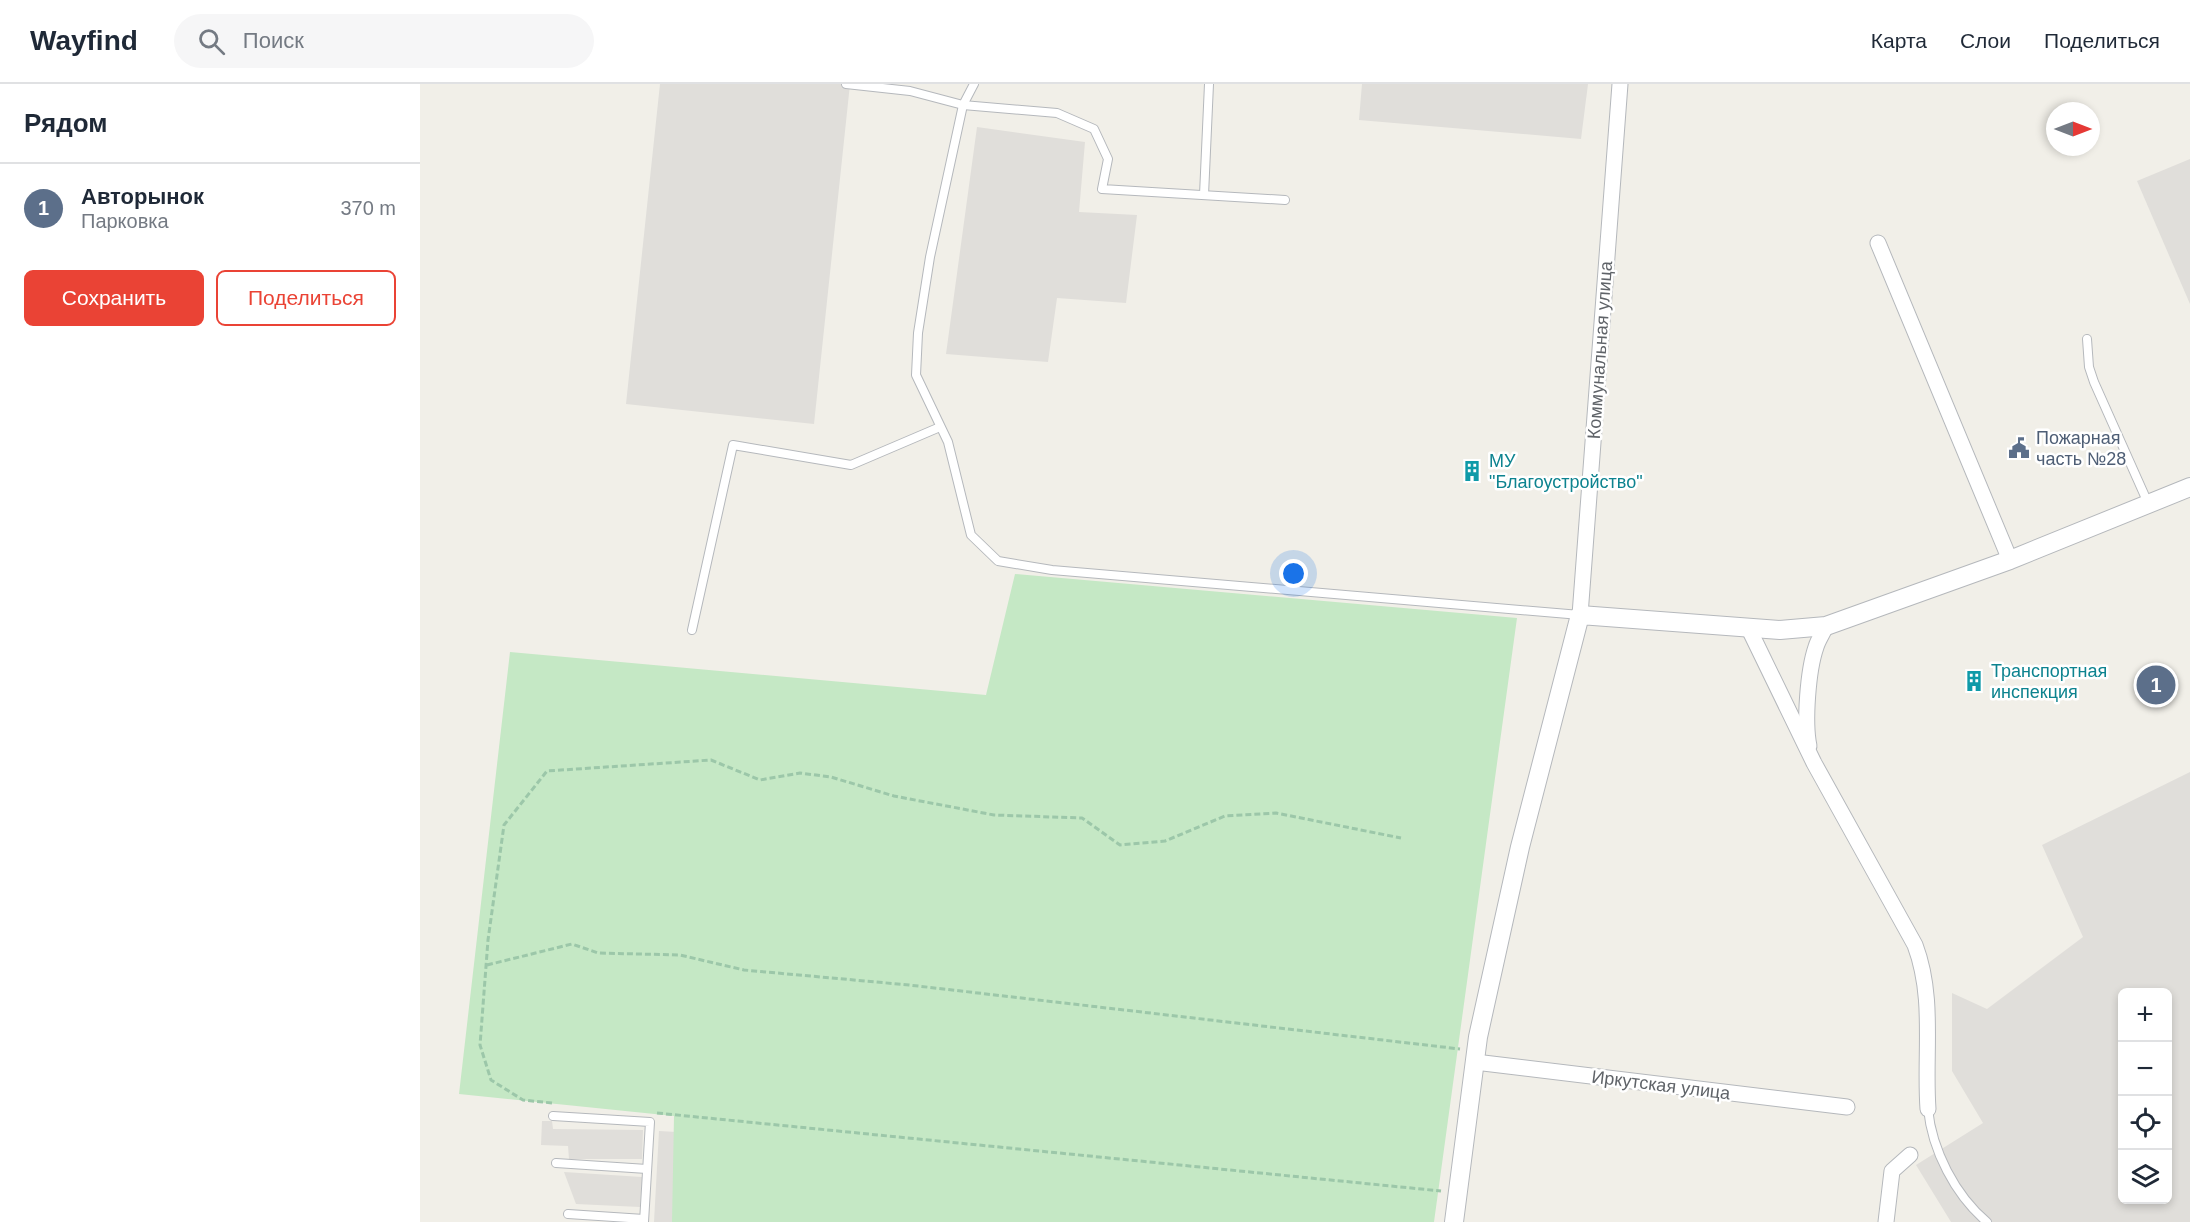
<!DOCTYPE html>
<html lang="ru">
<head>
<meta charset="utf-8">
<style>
	:root { --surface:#fff; --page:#f6f6f7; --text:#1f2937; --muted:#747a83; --line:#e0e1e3; --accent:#ea4335 }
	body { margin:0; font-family:Helvetica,sans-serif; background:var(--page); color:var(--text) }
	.controls { position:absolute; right:18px; bottom:18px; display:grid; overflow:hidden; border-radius:9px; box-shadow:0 3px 9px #0003 }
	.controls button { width:54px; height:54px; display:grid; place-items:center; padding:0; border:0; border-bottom:2px solid var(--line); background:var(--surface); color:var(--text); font:30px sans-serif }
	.compass { position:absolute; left:1626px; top:18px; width:54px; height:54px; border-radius:50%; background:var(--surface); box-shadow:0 3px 9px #0003; rotate:90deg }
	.you { position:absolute; left:874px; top:490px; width:21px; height:21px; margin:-15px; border:4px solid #fff; border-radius:50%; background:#1a73e8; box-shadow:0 0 0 9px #1a73e833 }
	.badge { display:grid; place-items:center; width:39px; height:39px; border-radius:50%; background:var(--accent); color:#fff; font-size:20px; font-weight:700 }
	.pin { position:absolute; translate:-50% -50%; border:3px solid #fff; box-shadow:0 2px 6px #0006 }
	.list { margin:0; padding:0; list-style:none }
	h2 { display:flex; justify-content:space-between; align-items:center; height:78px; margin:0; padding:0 24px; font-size:26px }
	h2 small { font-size:20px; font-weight:400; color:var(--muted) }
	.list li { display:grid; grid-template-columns:39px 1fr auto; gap:18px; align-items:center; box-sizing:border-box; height:90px; padding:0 24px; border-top:2px solid var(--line) }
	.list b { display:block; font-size:22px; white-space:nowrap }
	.list p { margin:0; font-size:20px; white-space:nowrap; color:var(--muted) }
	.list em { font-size:20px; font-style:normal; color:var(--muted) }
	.actions { display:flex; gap:12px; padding:18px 24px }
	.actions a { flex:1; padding:14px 0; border:2px solid var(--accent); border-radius:9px; text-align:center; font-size:21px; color:var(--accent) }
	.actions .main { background:var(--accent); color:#fff }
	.icon { flex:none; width:33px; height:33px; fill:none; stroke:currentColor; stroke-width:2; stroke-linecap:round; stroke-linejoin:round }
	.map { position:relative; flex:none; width:1770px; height:1138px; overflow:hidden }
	header { display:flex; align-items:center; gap:36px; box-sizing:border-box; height:84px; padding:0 30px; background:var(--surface); border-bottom:2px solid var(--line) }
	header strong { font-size:28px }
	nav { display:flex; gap:33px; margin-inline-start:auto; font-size:21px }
	.search { width:420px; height:54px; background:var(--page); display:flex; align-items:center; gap:15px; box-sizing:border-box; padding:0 21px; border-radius:33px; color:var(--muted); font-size:22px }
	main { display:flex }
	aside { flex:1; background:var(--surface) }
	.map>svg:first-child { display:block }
	.industrial { fill:#e0deda; fill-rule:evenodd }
	.green { fill:#c5e8c5 }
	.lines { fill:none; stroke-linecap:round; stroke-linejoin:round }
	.service-casing { stroke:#b5b8bc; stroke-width:10 }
	.minor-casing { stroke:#b5b8bc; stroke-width:17 }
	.tertiary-casing { stroke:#b5b8bc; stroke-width:20 }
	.path { stroke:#9cc7a9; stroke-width:3; stroke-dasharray:6 3; stroke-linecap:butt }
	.service { stroke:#fff; stroke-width:8 }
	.minor { stroke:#fff; stroke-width:15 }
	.tertiary { stroke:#fff; stroke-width:18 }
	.labels { text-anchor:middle; stroke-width:5; stroke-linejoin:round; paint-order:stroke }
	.street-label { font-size:18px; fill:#5f6368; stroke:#fff }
	.service-label { font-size:18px; fill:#4e5e75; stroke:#fff; text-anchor:start }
	.culture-label { font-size:18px; fill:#0d838f; stroke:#fff; text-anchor:start }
</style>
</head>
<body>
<header>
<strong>Wayfind</strong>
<div class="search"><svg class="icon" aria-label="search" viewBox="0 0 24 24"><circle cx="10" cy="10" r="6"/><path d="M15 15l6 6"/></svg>Поиск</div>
<nav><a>Карта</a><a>Слои</a><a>Поделиться</a></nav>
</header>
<main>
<aside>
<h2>Рядом<small></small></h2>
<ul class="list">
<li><span class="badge" style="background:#5c6f8a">1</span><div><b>Авторынок</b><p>Парковка</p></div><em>370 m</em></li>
</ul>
<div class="actions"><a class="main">Сохранить</a><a>Поделиться</a></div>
</aside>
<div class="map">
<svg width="1770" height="1138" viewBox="0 0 1770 1138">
	<rect width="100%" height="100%" fill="#f1efe8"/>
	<g class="industrial">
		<path d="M 240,0 L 430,0 L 394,340 L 206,320 Z"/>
		<path d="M 942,0 L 1168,0 L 1161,55 L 939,36 Z"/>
		<path d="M 557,43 L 665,58 L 659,128 L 717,131 L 706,219 L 637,214 L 628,278 L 526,270 Z"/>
		<path d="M 1770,75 L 1770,220 L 1717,97 Z"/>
		<path d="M 1770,688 L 1770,1138 L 1531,1138 L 1496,1081 L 1563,1039 L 1532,987 L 1532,909 L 1567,925 L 1663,853 L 1622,761 ZM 1702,908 L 1748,908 L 1748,1116 L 1702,1116 Z"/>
		<path d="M 122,1037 L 132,1037 L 133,1045 L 223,1046 L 222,1075 L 149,1075 L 148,1062 L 121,1061 Z"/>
		<path d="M 239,1047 L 256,1048 L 253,1138 L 234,1138 Z"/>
		<path d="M 144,1088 L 222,1093 L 220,1123 L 156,1120 Z"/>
	</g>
	<path class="green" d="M 595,490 L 1097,534 L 1014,1138 L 252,1138 L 254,1032 L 39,1010 L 90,568 L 566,611 Z"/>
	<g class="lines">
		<defs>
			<g id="service">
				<path d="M 426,0 L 490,7 L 543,21 L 637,29 L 674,45 L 688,75 L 682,105 L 865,116"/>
				<path d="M 554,0 L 543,21 L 510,173 L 498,249 L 496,291 L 528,358 L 551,451 L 578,477 L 632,486 L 1160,531"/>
				<path d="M 784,111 L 789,0"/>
				<path d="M 1667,255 L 1669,283 L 1674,298 L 1728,419"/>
				<path d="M 272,546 L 313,361 L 431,381 L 520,343"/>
				<path d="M 1508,1025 C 1512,1066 1535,1111 1567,1138"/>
				<path d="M 133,1032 L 230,1038 L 224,1138"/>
				<path d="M 136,1079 L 227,1085"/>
				<path d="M 148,1130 L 224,1135"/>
			</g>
			<g id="minor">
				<path d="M 1458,159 L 1590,476"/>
				<path d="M 1160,531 L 1200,0"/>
				<path d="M 1329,545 L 1394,679 L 1495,861 C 1515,914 1504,970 1508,1025"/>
				<path d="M 1389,662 C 1384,638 1388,586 1396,563 C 1398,556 1403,549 1406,542"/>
				<path d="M 1055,978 L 1427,1023"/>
				<path d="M 1466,1138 L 1472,1087 L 1490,1071"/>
			</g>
			<path id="tertiary" d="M 1034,1138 L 1058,953 L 1100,763 L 1160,531 L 1360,546 L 1406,542 L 1590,476 L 1770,403"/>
		</defs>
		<use href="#service" class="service-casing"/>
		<use href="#minor" class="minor-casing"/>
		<use href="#tertiary" class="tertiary-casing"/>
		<g class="path">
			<path d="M 67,881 L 152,860 L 178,869 L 260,871 L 324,886 L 489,901 L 1040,965"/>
			<path d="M 132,1019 L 103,1016 L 71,996 L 60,961 L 68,856 L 84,741 L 127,687 L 291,676 L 340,696 L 380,689 L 411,693 L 474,712 L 574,731 L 662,734 L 700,761 L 745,757 L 805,732 L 856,729 L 981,754"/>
			<path d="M 237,1029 L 1021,1107"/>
		</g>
		<use href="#service" class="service"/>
		<use href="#minor" class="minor"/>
		<use href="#tertiary" class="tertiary"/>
	</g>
	<defs>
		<symbol id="civic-bare" viewBox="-9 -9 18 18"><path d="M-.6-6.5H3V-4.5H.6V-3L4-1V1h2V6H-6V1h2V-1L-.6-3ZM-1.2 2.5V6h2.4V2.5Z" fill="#5c6f8a" stroke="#fff" stroke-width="2.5" paint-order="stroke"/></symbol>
		<symbol id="building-bare" viewBox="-9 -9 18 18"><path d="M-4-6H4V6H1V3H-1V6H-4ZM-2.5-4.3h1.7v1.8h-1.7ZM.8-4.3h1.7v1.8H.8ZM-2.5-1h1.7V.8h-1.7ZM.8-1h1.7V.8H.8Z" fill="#0f9aa8" stroke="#fff" stroke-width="2.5" paint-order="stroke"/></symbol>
	</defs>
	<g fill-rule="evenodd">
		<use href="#civic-bare" x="1584" y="349" width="30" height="30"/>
		<use href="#building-bare" x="1037" y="372" width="30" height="30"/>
		<use href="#building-bare" x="1539" y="582" width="30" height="30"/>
	</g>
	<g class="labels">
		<g class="street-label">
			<text transform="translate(1180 266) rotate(-86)" y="6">Коммунальная улица</text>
			<text transform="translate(1241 1001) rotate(7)" y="6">Иркутская улица</text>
		</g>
		<g class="service-label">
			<text x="1616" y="360">Пожарная<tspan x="1616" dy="21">часть №28</tspan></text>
		</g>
		<g class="culture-label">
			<text x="1069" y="383">МУ<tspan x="1069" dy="21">"Благоустройство"</tspan></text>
			<text x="1571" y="593">Транспортная<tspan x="1571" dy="21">инспекция</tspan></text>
		</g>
	</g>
</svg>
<div class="controls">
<button>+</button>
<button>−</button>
<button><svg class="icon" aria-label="locate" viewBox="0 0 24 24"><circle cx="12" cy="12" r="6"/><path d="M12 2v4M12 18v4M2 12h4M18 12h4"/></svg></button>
<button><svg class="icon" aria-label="layers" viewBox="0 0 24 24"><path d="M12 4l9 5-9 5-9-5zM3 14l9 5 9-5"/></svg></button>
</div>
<svg class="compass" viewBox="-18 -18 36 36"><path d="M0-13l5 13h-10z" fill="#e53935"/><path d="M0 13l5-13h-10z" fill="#747a83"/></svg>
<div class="you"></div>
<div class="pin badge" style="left:1736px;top:601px;background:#5c6f8a">1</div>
</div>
</main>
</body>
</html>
